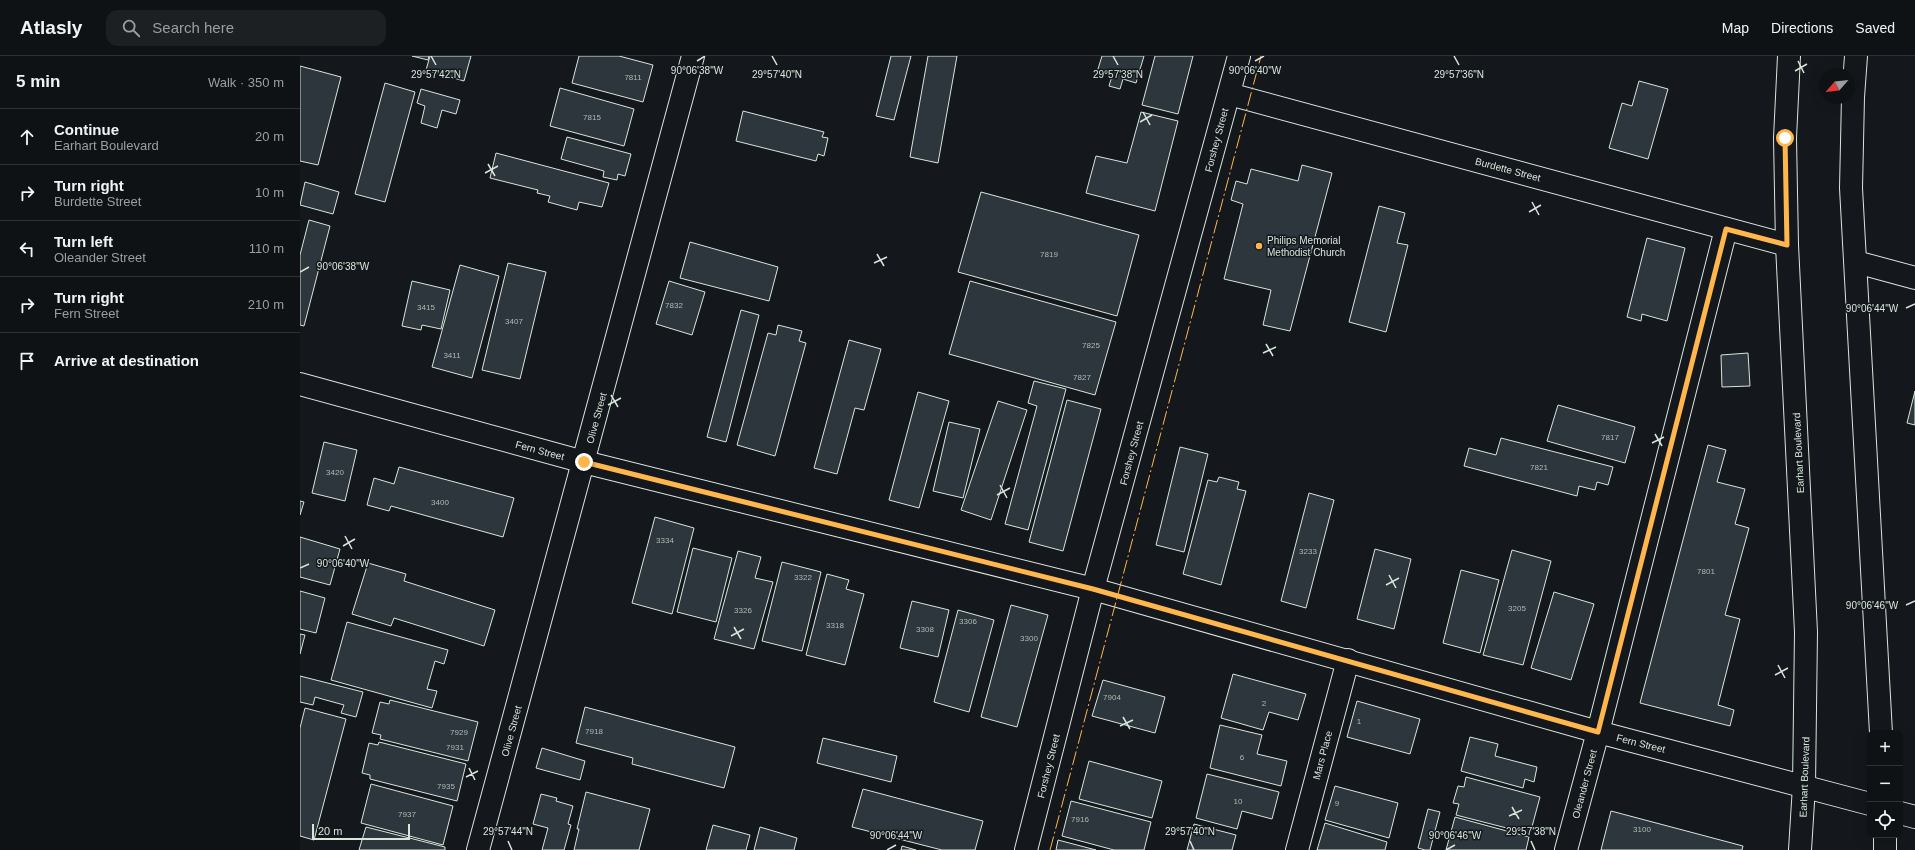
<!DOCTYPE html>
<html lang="en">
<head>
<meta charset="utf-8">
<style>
	:root { --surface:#0f1215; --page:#1d2022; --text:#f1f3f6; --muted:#9b9ea0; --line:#2f3234 }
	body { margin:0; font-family:Arial,sans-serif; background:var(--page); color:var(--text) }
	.controls { position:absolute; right:12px; bottom:12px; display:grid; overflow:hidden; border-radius:8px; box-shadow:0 4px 16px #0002 }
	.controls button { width:36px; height:36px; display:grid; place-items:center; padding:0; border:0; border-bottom:1px solid var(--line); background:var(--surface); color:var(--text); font:20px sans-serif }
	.compass { position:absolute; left:1519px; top:12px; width:36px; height:36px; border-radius:50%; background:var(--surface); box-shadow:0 4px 16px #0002; rotate:242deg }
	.scale { position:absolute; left:12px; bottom:10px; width:98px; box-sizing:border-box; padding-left:4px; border:2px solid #d8e6dc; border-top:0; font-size:11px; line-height:14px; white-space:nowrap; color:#d8e6dc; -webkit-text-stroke:3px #14181c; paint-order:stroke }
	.stop { position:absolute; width:12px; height:12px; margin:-9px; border:3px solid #ffb74d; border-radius:50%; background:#fff }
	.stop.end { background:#ffb74d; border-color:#fff; box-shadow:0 1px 4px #0008 }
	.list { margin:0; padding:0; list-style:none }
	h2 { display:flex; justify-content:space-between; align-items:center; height:52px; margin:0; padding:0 16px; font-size:17px }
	h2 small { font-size:13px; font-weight:400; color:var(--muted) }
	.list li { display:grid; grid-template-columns:26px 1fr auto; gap:12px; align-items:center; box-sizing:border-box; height:56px; padding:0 16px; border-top:1px solid var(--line) }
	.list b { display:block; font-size:15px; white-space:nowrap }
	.list p { margin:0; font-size:13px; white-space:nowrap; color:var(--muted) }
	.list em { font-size:13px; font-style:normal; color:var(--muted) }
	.icon { flex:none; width:22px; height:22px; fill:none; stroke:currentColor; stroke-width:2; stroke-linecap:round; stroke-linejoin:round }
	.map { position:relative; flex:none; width:1615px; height:794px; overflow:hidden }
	header { display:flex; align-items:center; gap:24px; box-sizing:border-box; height:56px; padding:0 20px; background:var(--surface); border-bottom:1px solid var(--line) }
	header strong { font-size:19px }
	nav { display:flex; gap:22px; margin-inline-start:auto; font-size:14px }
	.search { width:280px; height:36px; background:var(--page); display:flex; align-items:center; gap:10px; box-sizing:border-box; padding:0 14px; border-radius:12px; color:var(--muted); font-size:15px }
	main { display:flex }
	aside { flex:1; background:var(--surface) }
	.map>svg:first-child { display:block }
	.building { fill:#2c363c; stroke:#d8e6dc }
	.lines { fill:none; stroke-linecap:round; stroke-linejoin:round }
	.minor-casing { stroke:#d8e6dc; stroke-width:24 }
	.major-casing { stroke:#d8e6dc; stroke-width:24 }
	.minor { stroke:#14181c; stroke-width:22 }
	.major { stroke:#14181c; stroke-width:22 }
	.power { stroke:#ffb74d; stroke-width:1; stroke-dasharray:14 3 2 3; stroke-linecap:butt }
	.route { stroke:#ffb74d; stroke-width:5 }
	.ticks { fill:none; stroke:#d8e6dc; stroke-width:1.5 }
	.poi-dot { fill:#ffb74d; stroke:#14181c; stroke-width:1.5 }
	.labels { text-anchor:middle; stroke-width:3; stroke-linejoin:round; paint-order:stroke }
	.number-label { font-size:8px; fill:#adbab4 }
	.street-label { font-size:10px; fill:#d8e6dc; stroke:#14181c }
	.poi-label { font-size:10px; fill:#d8e6dc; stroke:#14181c; text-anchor:start }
	.ticks-label { font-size:10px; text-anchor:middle; fill:#d8e6dc; stroke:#14181c; stroke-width:3; stroke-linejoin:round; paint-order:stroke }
</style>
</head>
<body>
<header>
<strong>Atlasly</strong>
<div class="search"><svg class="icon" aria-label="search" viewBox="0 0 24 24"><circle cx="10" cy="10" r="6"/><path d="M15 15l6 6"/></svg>Search here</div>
<nav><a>Map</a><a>Directions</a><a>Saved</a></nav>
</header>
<main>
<aside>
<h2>5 min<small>Walk · 350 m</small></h2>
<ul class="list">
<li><svg class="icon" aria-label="ahead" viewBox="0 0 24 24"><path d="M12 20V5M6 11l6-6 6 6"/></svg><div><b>Continue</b><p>Earhart Boulevard</p></div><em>20 m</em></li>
<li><svg class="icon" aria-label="right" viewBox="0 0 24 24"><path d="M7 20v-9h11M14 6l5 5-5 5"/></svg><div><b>Turn right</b><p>Burdette Street</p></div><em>10 m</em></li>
<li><svg class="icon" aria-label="left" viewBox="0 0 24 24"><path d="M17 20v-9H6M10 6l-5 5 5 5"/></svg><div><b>Turn left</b><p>Oleander Street</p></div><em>110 m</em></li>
<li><svg class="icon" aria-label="right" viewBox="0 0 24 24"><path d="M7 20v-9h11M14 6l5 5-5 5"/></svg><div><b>Turn right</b><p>Fern Street</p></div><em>210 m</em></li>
<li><svg class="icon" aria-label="arrive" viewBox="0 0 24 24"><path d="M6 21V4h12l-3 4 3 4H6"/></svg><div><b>Arrive at destination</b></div></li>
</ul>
</aside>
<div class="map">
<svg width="1615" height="794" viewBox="0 0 1615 794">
	<rect width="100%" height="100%" fill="#14181c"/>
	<g class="building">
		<path d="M 112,0 L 129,0 L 128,4 Z"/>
		<path d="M 130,0 L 171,0 L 164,25 L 126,14 Z"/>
		<path d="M 279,0 L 319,0 L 353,9 L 343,46 L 272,27 Z"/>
		<path d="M 591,0 L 611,0 L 594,64 L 576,60 Z"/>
		<path d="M 628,0 L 657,0 L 638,107 L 610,101 Z"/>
		<path d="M 802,0 L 844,0 L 836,27 L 823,23 L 820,33 L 809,30 L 812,20 L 797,16 Z"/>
		<path d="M 855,0 L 893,0 L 878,58 L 842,49 Z"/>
		<path d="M 0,10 L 41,21 L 18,109 L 0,105 Z"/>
		<path d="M 1339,25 L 1368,33 L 1348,103 L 1309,92 L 1322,47 L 1332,50 Z"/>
		<path d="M 85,27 L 115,36 L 85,146 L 55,138 Z"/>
		<path d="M 260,32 L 334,53 L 324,90 L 250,70 Z"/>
		<path d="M 121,33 L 160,44 L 156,58 L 142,54 L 137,72 L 121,67 L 125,50 L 117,47 Z"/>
		<path d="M 443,55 L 524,76 L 522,81 L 528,82 L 524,100 L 518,98 L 516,105 L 436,85 Z"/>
		<path d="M 841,56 L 878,65 L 855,155 L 786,137 L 796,100 L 827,107 Z"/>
		<path d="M 267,81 L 331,98 L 325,120 L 318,118 L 317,124 L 303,121 L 304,115 L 261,103 Z"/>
		<path d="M 196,97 L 309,127 L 302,151 L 279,146 L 277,154 L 248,146 L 250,140 L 237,137 L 238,134 L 190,122 Z"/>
		<path d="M 1002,109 L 1032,117 L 990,275 L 963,269 L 971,234 L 924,223 L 943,148 L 931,144 L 936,125 L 947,128 L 951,113 L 998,125 Z"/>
		<path d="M 5,126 L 39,136 L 33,158 L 0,149 Z"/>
		<path d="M 681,136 L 839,179 L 817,260 L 658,216 Z"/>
		<path d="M 1079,150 L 1105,157 L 1097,187 L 1108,189 L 1086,276 L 1049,266 Z"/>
		<path d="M 9,164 L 30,170 L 4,270 L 0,269 L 0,199 Z"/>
		<path d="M 1347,182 L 1385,192 L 1367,265 L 1342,258 L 1341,265 L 1327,261 Z"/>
		<path d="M 390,186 L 478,211 L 469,245 L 380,222 Z"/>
		<path d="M 208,207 L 246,216 L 220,323 L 182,314 Z"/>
		<path d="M 160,209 L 199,220 L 172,322 L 132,311 Z"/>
		<path d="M 112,225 L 150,234 L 141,273 L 122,269 L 121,274 L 102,270 Z"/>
		<path d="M 369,225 L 405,236 L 392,279 L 356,268 Z"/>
		<path d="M 670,225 L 816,266 L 795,339 L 649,298 Z"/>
		<path d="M 441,254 L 459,259 L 426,386 L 407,381 Z"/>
		<path d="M 478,269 L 502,275 L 499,285 L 506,287 L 475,400 L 437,389 L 468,277 L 476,279 Z"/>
		<path d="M 549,284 L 581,293 L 564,354 L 555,352 L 537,418 L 514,412 Z"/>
		<path d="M 1448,297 L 1450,330 L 1422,331 L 1421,299 Z"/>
		<path d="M 734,325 L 766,333 L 728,474 L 705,468 L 737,350 L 728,347 Z"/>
		<path d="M 1615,335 L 1615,369 L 1607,367 Z"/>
		<path d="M 618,336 L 649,345 L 619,452 L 589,444 Z"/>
		<path d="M 767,344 L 801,353 L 763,495 L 729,486 Z"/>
		<path d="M 698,345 L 727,354 L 691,464 L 661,454 Z"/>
		<path d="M 1258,349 L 1335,371 L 1325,407 L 1247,385 Z"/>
		<path d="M 649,366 L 680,373 L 663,442 L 633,435 Z"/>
		<path d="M 1201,382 L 1313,411 L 1308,429 L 1297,426 L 1295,434 L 1279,430 L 1277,440 L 1164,410 L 1169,392 L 1196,399 Z"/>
		<path d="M 24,386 L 57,394 L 45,445 L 12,437 Z"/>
		<path d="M 1408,389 L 1426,394 L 1417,426 L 1445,433 L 1435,468 L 1449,472 L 1425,559 L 1440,563 L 1418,649 L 1434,654 L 1430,670 L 1340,647 Z"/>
		<path d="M 880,391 L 908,398 L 884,496 L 856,489 Z"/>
		<path d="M 99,411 L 214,442 L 203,481 L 91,450 L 89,455 L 67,449 L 74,422 L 94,428 Z"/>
		<path d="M 919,421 L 939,426 L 937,433 L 946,435 L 921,529 L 883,518 L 908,424 L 917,426 Z"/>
		<path d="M 1009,437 L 1034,444 L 1006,552 L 981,545 Z"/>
		<path d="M 0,445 L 4,446 L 0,459 Z"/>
		<path d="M 355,461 L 394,472 L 372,558 L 332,547 Z"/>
		<path d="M 0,481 L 40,493 L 30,529 L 0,521 Z"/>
		<path d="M 393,492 L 432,502 L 416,566 L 377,556 Z"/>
		<path d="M 1075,493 L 1111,503 L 1094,573 L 1057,563 Z"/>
		<path d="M 1212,494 L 1251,505 L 1223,609 L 1183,599 Z"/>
		<path d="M 438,495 L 461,501 L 455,522 L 473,526 L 454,593 L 414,583 Z"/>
		<path d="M 482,506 L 521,516 L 502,595 L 462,585 Z"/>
		<path d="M 68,507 L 106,518 L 104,525 L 195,554 L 184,590 L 94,562 L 91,570 L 52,558 Z"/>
		<path d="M 1161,514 L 1199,524 L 1180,597 L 1143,587 Z"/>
		<path d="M 527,518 L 549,524 L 546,533 L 564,538 L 545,609 L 506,599 Z"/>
		<path d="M 0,535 L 25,542 L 16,577 L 0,573 Z"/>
		<path d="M 1254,536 L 1294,548 L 1271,624 L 1231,612 Z"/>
		<path d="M 612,545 L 649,554 L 638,601 L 600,592 Z"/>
		<path d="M 711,549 L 748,559 L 717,671 L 681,661 Z"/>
		<path d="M 658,554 L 694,564 L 669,656 L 634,646 Z"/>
		<path d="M 47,566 L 148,594 L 144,608 L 135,605 L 127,633 L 137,635 L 132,652 L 31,624 Z"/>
		<path d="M 0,578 L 5,579 L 0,598 Z"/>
		<path d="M 933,618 L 1006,638 L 998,664 L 969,656 L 963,674 L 921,662 Z"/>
		<path d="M 0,620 L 63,636 L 56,661 L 41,657 L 44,649 L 15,641 L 13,649 L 0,646 Z"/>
		<path d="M 803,624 L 865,641 L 855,677 L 792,660 Z"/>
		<path d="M 90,644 L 178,666 L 168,705 L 80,683 L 81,679 L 72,677 L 80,646 L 89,648 Z"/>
		<path d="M 1057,645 L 1120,663 L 1110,698 L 1047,681 Z"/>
		<path d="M 285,651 L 435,691 L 424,732 L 332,708 L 333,702 L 276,687 Z"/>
		<path d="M 5,652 L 46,663 L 14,784 L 0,780 L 0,672 Z"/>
		<path d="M 920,669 L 962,679 L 957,698 L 987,705 L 981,730 L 910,712 Z"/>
		<path d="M 1170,681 L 1198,688 L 1195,700 L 1237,711 L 1234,726 L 1225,723 L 1223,732 L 1161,715 Z"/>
		<path d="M 523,682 L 597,700 L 591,726 L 517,707 Z"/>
		<path d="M 79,686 L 166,708 L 157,745 L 70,723 L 70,719 L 62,717 L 69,687 L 78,689 Z"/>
		<path d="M 242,692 L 285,705 L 280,724 L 236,712 Z"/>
		<path d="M 789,705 L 862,725 L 852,762 L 779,743 Z"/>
		<path d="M 907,718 L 979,736 L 972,763 L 942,755 L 937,773 L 896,762 Z"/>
		<path d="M 1166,721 L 1240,741 L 1230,778 L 1156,759 L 1159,748 L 1153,747 L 1158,730 L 1164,731 Z"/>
		<path d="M 71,728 L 153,750 L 143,789 L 61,767 Z"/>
		<path d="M 1035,730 L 1098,747 L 1089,782 L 1025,764 Z"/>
		<path d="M 563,733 L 683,765 L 675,794 L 642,794 L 552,771 Z"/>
		<path d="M 286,736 L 350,753 L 339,794 L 274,794 L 279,773 L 277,773 Z"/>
		<path d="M 241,738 L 257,742 L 256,745 L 273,750 L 268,768 L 271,769 L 264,794 L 242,794 L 248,772 L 233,768 Z"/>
		<path d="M 771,745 L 851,766 L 844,794 L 814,794 L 762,780 Z"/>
		<path d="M 1128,753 L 1140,756 L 1130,794 L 1125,794 L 1118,792 Z"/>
		<path d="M 1311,755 L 1443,790 L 1442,794 L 1301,794 Z"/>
		<path d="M 1155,761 L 1229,781 L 1226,794 L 1146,794 Z"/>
		<path d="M 1025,767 L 1087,786 L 1085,794 L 1017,794 Z"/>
		<path d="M 894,768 L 936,779 L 932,794 L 887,794 Z"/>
		<path d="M 413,769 L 450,779 L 446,794 L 406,794 Z"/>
		<path d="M 66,771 L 145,791 L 145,794 L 59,794 Z"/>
		<path d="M 460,771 L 497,782 L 494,794 L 454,794 Z"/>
		<path d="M 758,784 L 796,794 L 756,794 Z"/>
		<path d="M 602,790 L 616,794 L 601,794 Z"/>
	</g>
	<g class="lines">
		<defs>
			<g id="minor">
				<path d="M 929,38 L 1487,189"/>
				<path d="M 1556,206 L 1615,222"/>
				<path d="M 0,328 L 284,406 L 793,533 L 1298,676 L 1570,748"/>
				<path d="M 1600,757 L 1615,761"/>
				<path d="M 178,794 L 393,0"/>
				<path d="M 726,794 L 793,533 L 939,0"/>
				<path d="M 997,794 L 1048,604"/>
				<path d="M 1266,794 L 1298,676 L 1426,173"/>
			</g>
			<g id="major">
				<path d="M 1489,0 L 1485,82 L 1487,189 L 1506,576 L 1504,730 L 1500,794"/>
				<path d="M 1556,0 L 1553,41 L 1551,132 L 1581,677"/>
				<path d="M 1585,794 L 1585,779"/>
			</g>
		</defs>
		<use href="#minor" class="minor-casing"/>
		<use href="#major" class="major-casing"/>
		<use href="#minor" class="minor"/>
		<use href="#major" class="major"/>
		<path class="power" d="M 750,794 L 961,0"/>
	</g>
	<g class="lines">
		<path class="route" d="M 284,406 L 793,533 L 1298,676 L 1426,173 L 1487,189 L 1485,82"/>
	</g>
	<path class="ticks" d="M 131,0 L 136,9M 472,0 L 477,9M 813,0 L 818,9M 1154,0 L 1159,9M 397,5 L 405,0M 955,5 L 964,0M 1498,5 L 1504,17M 1495,15 L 1507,8M 843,56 L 850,69M 840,66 L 852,59M 188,108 L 195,120M 185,117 L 198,110M 1232,146 L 1239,159M 1229,156 L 1241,149M 577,198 L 584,210M 574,207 L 587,201M 0,216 L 9,211M 1606,252 L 1615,248M 966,288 L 973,300M 963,297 L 976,291M 311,339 L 318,351M 308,349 L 321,342M 1355,378 L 1362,390M 1352,387 L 1364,381M 700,429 L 707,442M 697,439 L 710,432M 45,480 L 52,493M 43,490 L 55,483M 0,512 L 9,508M 1089,519 L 1096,532M 1086,529 L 1099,522M 1606,549 L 1615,545M 434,571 L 441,583M 431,580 L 444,573M 1478,609 L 1485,622M 1475,619 L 1488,612M 823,661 L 830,673M 820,670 L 833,664M 169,712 L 175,724M 166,721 L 178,715M 1212,751 L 1219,763M 1209,760 L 1222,754M 208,785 L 212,794M 890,785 L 894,794M 1231,785 L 1235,794M 587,794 L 596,789M 1146,794 L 1155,789"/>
	<circle class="poi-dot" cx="959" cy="190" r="4"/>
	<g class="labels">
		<g class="number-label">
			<text x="333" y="24">7811</text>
			<text x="292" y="64">7815</text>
			<text x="749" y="201">7819</text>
			<text x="374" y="252">7832</text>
			<text x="126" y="254">3415</text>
			<text x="214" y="268">3407</text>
			<text x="791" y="292">7825</text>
			<text x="152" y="302">3411</text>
			<text x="782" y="324">7827</text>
			<text x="1310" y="384">7817</text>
			<text x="1239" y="414">7821</text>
			<text x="35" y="419">3420</text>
			<text x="140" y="449">3400</text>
			<text x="365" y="487">3334</text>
			<text x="1008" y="498">3233</text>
			<text x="1406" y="518">7801</text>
			<text x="503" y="524">3322</text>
			<text x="1217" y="555">3205</text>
			<text x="443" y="557">3326</text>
			<text x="668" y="568">3306</text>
			<text x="535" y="572">3318</text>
			<text x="625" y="576">3308</text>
			<text x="729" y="585">3300</text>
			<text x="812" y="644">7904</text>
			<text x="964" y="650">2</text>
			<text x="1059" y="668">1</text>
			<text x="294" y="678">7918</text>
			<text x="159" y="679">7929</text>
			<text x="155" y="694">7931</text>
			<text x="942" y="704">6</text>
			<text x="146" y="733">7935</text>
			<text x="938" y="748">10</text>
			<text x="1037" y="750">9</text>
			<text x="107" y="761">7937</text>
			<text x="780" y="766">7916</text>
			<text x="1342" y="776">3100</text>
		</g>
		<g class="street-label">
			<text transform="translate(916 84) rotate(-75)" y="4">Forshey Street</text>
			<text transform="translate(1208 113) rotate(15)" y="4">Burdette Street</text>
			<text transform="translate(296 362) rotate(-75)" y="4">Olive Street</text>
			<text transform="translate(240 394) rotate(15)" y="4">Fern Street</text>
			<text transform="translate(831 397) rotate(-75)" y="4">Forshey Street</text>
			<text transform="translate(1498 397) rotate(-93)" y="4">Earhart Boulevard</text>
			<text transform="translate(211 675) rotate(-75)" y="4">Olive Street</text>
			<text transform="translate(1341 687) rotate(14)" y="4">Fern Street</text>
			<text transform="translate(1022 699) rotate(-75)" y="4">Mars Place</text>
			<text transform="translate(748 710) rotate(-76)" y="4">Forshey Street</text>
			<text transform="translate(1504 721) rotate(-88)" y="4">Earhart Boulevard</text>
			<text transform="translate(1284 728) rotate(-75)" y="4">Oleander Street</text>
		</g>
		<g class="poi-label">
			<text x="967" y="188">Philips Memorial<tspan x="967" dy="12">Methodist Church</tspan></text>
		</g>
	</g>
	<g class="ticks-label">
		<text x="397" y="18">90°06'38"W</text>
		<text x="955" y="18">90°06'40"W</text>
		<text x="136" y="22">29°57'42"N</text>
		<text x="477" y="22">29°57'40"N</text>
		<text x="818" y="22">29°57'38"N</text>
		<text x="1159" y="22">29°57'36"N</text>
		<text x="43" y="214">90°06'38"W</text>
		<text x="1572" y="256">90°06'44"W</text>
		<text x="43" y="511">90°06'40"W</text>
		<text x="1572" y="553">90°06'46"W</text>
		<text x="208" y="779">29°57'44"N</text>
		<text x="890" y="779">29°57'40"N</text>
		<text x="1231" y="779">29°57'38"N</text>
		<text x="596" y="783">90°06'44"W</text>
		<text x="1155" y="783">90°06'46"W</text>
	</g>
</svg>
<div class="controls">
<button>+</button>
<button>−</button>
<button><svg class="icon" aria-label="locate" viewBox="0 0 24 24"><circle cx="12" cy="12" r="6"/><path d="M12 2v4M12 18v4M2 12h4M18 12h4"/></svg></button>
</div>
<svg class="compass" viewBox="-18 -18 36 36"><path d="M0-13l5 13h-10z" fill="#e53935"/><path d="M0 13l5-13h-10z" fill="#9b9ea0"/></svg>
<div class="scale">20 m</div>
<div class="stop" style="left:1485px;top:82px"></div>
<div class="stop end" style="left:284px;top:406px"></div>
</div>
</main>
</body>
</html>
